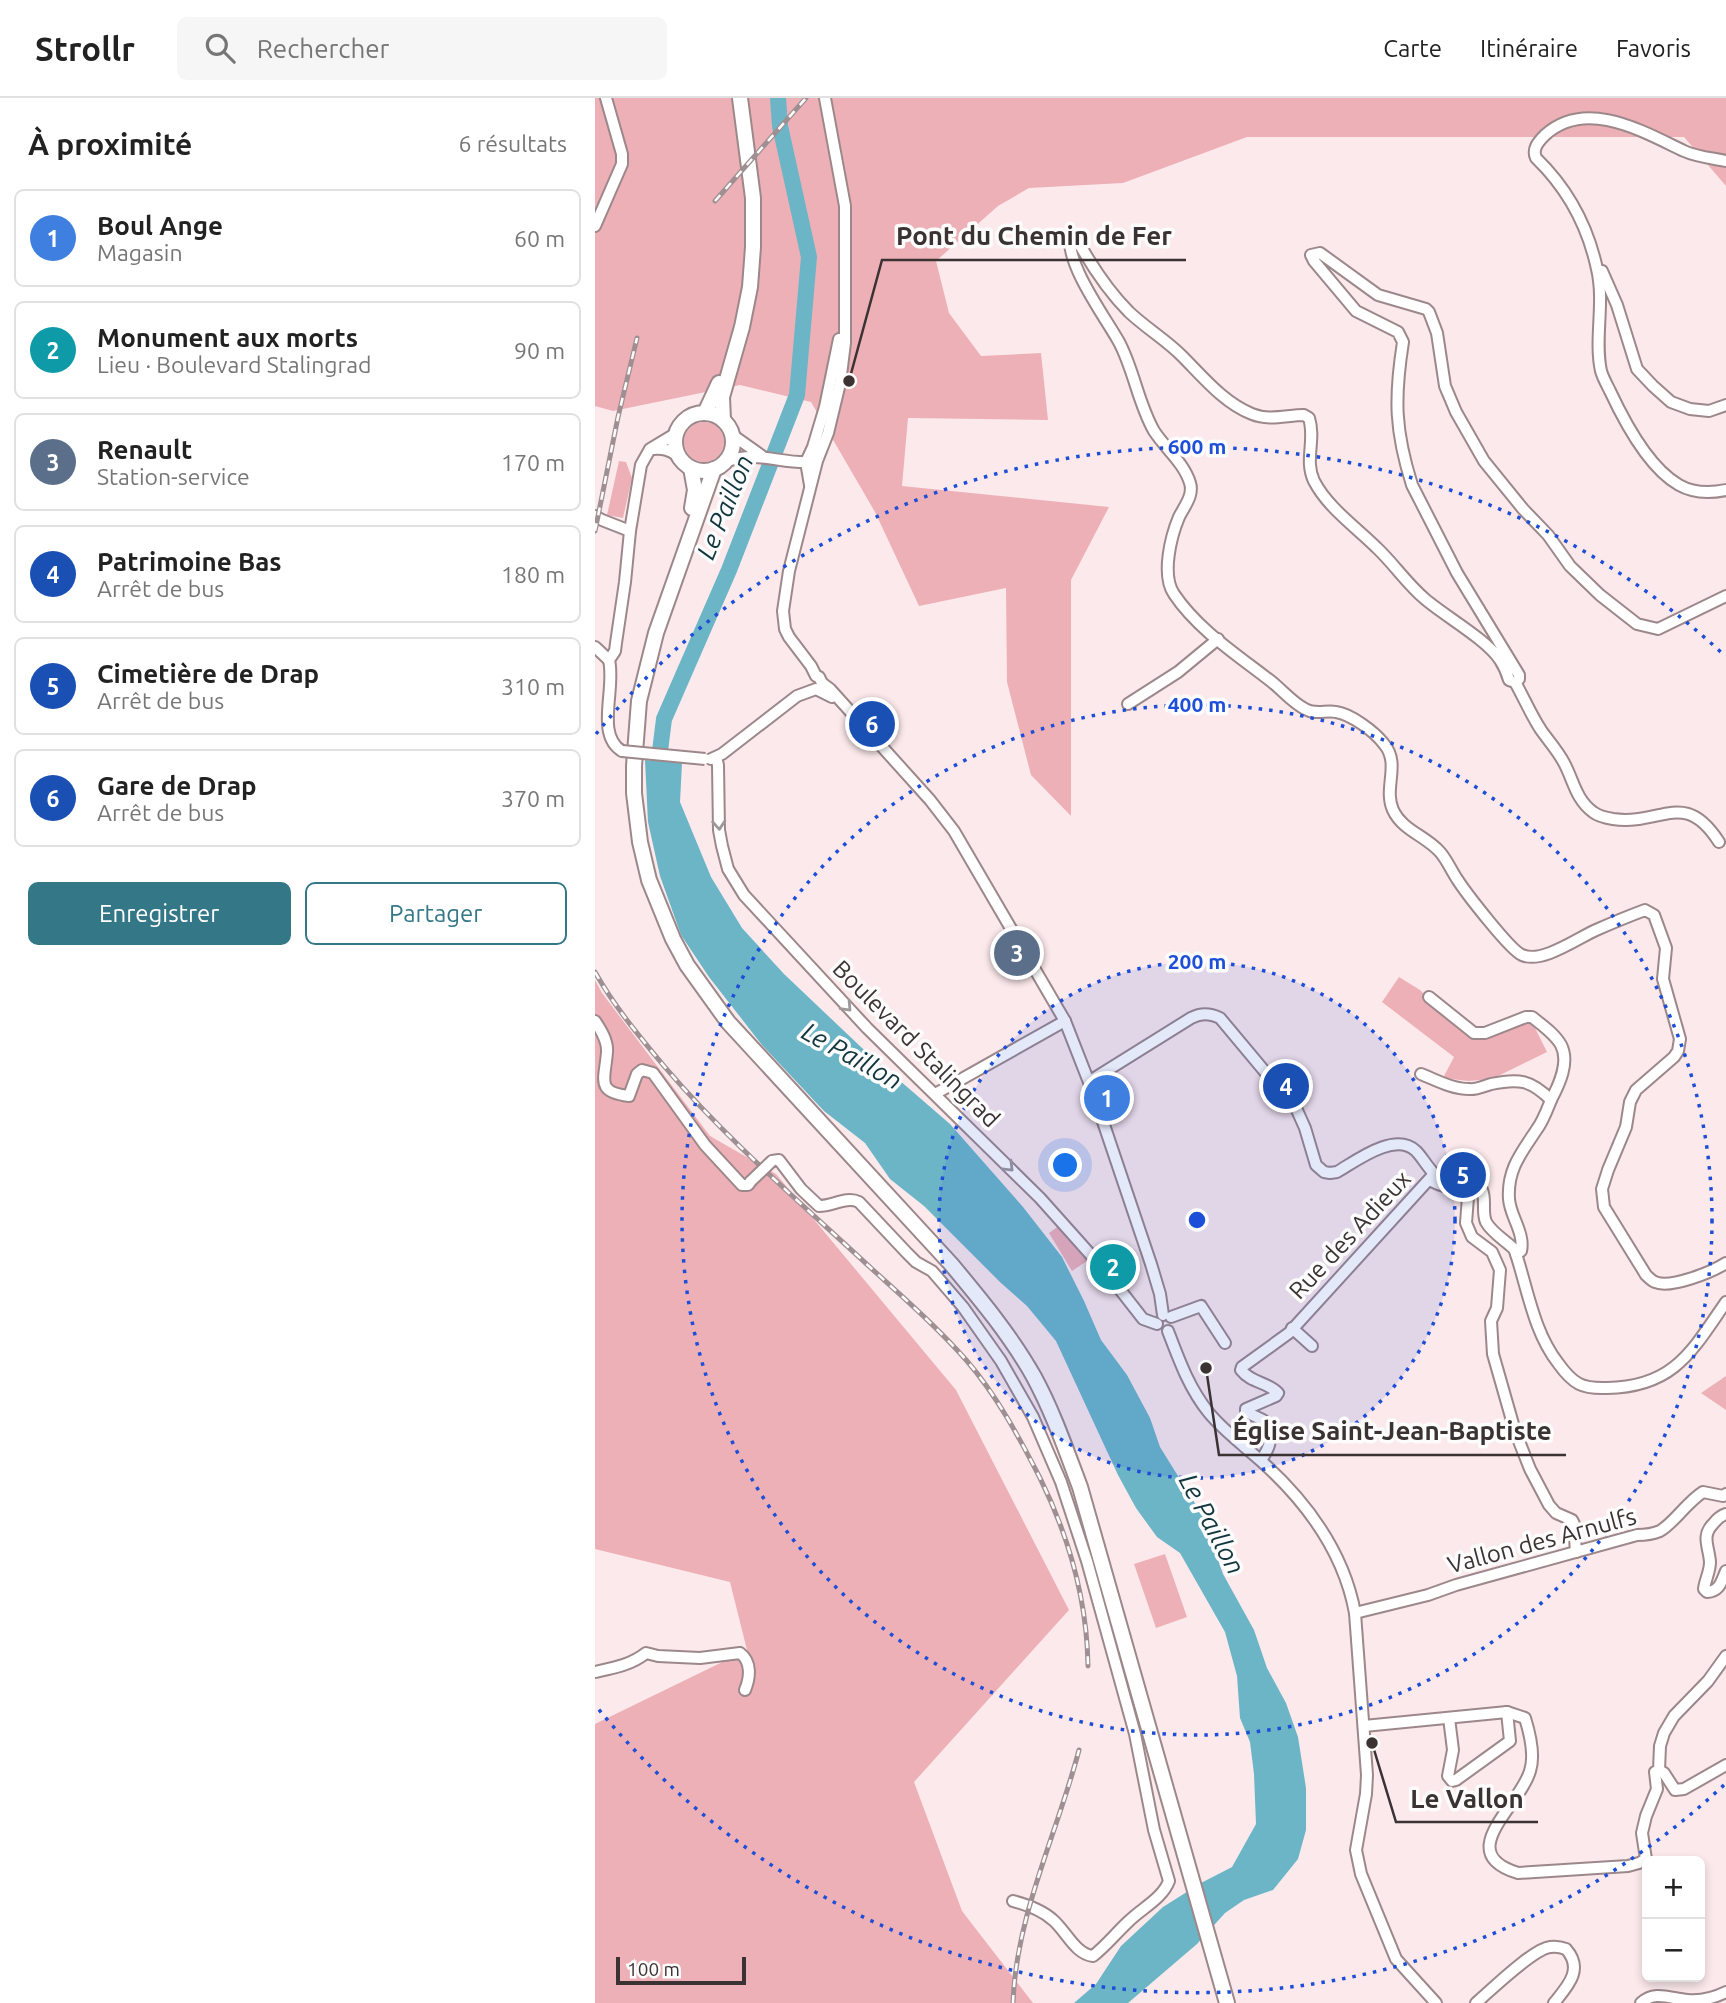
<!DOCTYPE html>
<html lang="fr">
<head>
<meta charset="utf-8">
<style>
	:root { --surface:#fff; --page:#f6f6f6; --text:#222; --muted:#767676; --line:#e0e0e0; --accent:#347887 }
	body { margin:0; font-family:Ubuntu,sans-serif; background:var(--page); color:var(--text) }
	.controls { position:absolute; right:21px; bottom:21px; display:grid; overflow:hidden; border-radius:10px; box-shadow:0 4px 10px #0003 }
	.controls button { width:63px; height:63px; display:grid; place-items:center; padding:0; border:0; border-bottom:2px solid var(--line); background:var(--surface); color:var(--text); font:35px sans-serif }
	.scale { position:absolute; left:21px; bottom:18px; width:130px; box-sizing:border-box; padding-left:7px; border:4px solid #3b3233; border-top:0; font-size:19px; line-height:24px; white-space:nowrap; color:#3b3233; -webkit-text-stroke:5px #fcfcfc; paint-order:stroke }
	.you { position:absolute; left:471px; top:1068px; width:24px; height:24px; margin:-18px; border:5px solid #fff; border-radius:50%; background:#1a73e8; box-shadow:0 0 0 10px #1a73e833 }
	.badge { display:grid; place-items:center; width:46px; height:46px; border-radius:50%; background:var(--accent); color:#fff; font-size:23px; font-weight:700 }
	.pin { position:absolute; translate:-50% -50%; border:4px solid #fff; box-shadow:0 2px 7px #0006 }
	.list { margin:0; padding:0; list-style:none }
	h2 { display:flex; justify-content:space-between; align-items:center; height:91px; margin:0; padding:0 28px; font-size:30px }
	h2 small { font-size:23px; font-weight:400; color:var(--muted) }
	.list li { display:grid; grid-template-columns:46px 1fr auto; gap:21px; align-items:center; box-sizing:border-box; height:98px; margin:0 14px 14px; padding:0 14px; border:2px solid var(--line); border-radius:10px }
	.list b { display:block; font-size:26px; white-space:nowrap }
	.list p { margin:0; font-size:23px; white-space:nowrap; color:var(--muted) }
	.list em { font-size:23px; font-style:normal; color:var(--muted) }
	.actions { display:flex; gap:14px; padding:21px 28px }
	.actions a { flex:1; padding:16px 0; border:2px solid var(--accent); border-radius:10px; text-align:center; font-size:24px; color:var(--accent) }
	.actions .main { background:var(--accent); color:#fff }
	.icon { flex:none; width:38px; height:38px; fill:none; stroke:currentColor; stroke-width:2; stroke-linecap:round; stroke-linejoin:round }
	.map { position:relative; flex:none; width:1131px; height:1905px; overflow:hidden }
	header { display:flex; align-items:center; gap:42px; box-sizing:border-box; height:98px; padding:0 35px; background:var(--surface); border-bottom:2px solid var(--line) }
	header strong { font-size:33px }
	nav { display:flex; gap:38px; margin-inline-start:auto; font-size:24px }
	.search { width:490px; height:63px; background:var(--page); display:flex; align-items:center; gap:18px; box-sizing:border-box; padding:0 24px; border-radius:10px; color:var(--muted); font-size:26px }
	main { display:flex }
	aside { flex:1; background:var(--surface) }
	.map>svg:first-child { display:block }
	.green { fill:#eeb0b7 }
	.water { fill:#6bb5c7 }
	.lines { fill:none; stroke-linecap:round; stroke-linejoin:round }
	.river { stroke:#6bb5c7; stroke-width:16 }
	.minor-casing { stroke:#9c888a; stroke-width:14 }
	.major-casing { stroke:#9c888a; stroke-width:18 }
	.minor { stroke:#fff; stroke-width:10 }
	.major { stroke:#fff; stroke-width:14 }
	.rail-casing { stroke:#9e9092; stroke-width:5 }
	.rail { stroke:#fcfcfc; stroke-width:2.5; stroke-dasharray:8; stroke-linecap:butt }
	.minor-bridge-casing { stroke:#9c888a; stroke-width:14; stroke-linecap:butt }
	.minor-bridge { stroke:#fff; stroke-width:10 }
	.oneway { stroke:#9d9899 }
	.ring { fill:none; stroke:#1d4ed8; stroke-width:3.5; stroke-dasharray:3.5 7 }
	.labels { text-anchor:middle; stroke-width:7; stroke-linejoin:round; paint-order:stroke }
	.street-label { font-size:24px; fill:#3b3233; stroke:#fcfcfc }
	.water-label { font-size:26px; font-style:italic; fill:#12363e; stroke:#fcfcfc }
	.centre { fill:#1d4ed8; stroke:#fcfcfc; stroke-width:3.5 }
	.ring-label { font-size:21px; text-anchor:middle; font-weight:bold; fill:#1d4ed8; stroke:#fcfcfc; stroke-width:7; stroke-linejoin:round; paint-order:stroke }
	.leader { fill:none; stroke:#3b3233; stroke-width:2.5 }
	.callout-dot { fill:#3b3233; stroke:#fcfcfc; stroke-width:2.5 }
	.callout-label { font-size:26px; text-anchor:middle; font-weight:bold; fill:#3b3233; stroke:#fcfcfc; stroke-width:7; stroke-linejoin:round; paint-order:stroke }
</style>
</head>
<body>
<header>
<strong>Strollr</strong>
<div class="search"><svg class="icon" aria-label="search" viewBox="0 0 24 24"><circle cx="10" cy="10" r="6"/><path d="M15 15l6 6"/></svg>Rechercher</div>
<nav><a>Carte</a><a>Itinéraire</a><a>Favoris</a></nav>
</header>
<main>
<aside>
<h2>À proximité<small>6 résultats</small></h2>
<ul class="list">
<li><span class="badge" style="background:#3f7fe0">1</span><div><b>Boul Ange</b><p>Magasin</p></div><em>60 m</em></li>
<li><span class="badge" style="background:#0f9aa8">2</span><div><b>Monument aux morts</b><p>Lieu · Boulevard Stalingrad</p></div><em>90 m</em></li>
<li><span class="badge" style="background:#5c6f8a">3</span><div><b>Renault</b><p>Station-service</p></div><em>170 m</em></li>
<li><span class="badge" style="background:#1a4fb4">4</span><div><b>Patrimoine Bas</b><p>Arrêt de bus</p></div><em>180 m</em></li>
<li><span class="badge" style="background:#1a4fb4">5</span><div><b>Cimetière de Drap</b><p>Arrêt de bus</p></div><em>310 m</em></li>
<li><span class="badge" style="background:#1a4fb4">6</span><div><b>Gare de Drap</b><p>Arrêt de bus</p></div><em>370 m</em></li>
</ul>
<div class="actions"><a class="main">Enregistrer</a><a>Partager</a></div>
</aside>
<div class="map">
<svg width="1131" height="1905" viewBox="0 0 1131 1905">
	<rect width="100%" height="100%" fill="#fce9eb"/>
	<g class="green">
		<path d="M 0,0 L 1131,0 L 1131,88 L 1089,39 L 652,39 L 528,85 L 434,90 L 403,108 L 341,163 L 354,215 L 386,258 L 446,255 L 453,322 L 313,320 L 307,388 L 514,409 L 476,482 L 476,718 L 436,677 L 412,584 L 411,490 L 324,508 L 280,414 L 216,304 L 145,287 L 18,313 L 0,308 Z"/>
		<circle cx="109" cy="344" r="20"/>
		<path d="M 24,363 L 31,364 L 37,380 L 28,420 L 12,417 Z"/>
		<path d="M 804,879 L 825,892 L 865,931 L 884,942 L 935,920 L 952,954 L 897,981 L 873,983 L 848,980 L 859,959 L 787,904 Z"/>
		<path d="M 0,882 L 7,895 L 115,1038 L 181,1076 L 361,1292 L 474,1512 L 319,1684 L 367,1813 L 438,1905 L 0,1905 L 0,1626 L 152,1552 L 135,1484 L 0,1451 Z"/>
		<path d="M 465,1127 L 495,1161 L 477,1173 L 454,1135 Z"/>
		<path d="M 1131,1278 L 1131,1312 L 1106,1295 Z"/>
		<path d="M 570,1456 L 592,1519 L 561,1530 L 539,1466 Z"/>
	</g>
	<path class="water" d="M 50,662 L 87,665 L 85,704 L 116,779 L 147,830 L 189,876 L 267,950 L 355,1026 L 428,1109 L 467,1159 L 489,1203 L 506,1242 L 532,1277 L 555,1320 L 565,1349 L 609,1420 L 628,1476 L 659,1532 L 672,1570 L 691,1605 L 703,1639 L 711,1690 L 711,1732 L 703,1761 L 678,1792 L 649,1802 L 630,1815 L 602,1846 L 533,1905 L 479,1905 L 501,1886 L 526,1848 L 568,1809 L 606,1785 L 637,1769 L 661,1726 L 659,1676 L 655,1644 L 645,1620 L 642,1578 L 630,1534 L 585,1455 L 562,1439 L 541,1410 L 523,1377 L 461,1243 L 432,1208 L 406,1185 L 329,1108 L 295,1081 L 270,1045 L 229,1013 L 167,947 L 114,879 L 86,837 L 65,778 L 53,724 Z"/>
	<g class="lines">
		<path class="river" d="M 61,685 L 69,621 L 134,472 L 202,297 L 214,159 L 185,28 L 183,0"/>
		<defs>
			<g id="minor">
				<path d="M 230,0 L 250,108 L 250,245 L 245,285 L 233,335 L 222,363 L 194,473 L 188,513 L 190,531 L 194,539 L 216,568 L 221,578 L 224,579 L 227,585 L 235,591 L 335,702 L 359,733 L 470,923 L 499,997 L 556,1166 L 565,1196 L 568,1217"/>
				<path d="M 1131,63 C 1117,60 1102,59 1089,53 C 1047,33 991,0 950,37 C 943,44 937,51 941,60 C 972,90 993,129 1002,171 C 1010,205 999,241 1006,273 C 1008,280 1012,287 1015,293 C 1029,323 1054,370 1084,387 C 1098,395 1116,395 1131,392"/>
				<path d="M 0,128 L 27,66 L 27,56 L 11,0"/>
				<path d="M 1005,173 L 1007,173 L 1022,207 L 1042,271 L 1058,288 L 1076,304 L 1095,311 L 1114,313 L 1131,307"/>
				<path d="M 136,336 L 167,358"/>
				<path d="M 58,351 C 68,350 74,352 82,357"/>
				<path d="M 130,364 C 163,352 184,366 216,364"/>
				<path d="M 215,387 L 211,364 L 218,349 L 230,309 L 244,241"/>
				<path d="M 0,418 L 7,422 L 35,433"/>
				<path d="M 1131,498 L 1063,531 L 1042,526 L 1005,497 L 975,468 L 953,437 L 928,411 L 889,363 L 861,314 L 850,288 L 842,235 L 834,214 L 831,211 L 783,197 L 725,155 L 716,157 L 719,163 L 761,213 L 803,234 L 808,244 C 799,301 800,333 817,387 L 862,475 L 924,577 L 924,581 L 920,584 L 914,582 C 912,575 909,568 905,562 C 891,541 851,519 830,501 C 812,486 799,466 782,450 C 761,429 733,410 719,383 C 709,362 721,342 714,320 L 709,317 C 692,317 674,323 657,316 C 629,305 608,279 587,258 C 571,242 551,230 534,214 C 512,192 496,167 481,140 L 475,139 C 472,168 510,219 524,244 C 539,272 543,305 559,333 C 570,350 589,365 595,385 C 599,397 589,409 584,419 C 576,438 566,477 579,496 C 603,532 644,558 677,584 C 688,593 698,605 710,611 C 720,617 731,612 741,614 C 756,616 780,634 789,646 C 806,666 788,690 798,712 C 807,732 831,738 845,754 C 852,762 856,772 862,781 C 871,795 915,852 927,857 C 947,866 983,840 1001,832 C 1017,825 1034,818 1050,812 L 1059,817 L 1071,850 L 1068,881 L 1085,941 L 1083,953 L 1079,959 L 1041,992 L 1035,1004 L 1031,1029 L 1013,1072 L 1007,1091 L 1009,1109 L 1051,1177 C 1054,1180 1057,1183 1060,1184 C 1075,1191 1117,1174 1131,1165"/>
				<path d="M 0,549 L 14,562"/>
				<path d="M 920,584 C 929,600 936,617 946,632 C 953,642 962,652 968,663 C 978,680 980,701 998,714 C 1003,718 1012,720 1018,721 C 1067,728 1089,690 1124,744"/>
				<path d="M 533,606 L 583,574 L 623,541"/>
				<path d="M 27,653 C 0,637 21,591 14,562 L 20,553 L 21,545 L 30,484 L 35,433 L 46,367 L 55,351 L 80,336"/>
				<path d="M 121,660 L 123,667 L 124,732 L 127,748 L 133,771 L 149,797 L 272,930 L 445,1100 L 512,1175 L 548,1221 L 562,1226"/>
				<path d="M 116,661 L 127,656 L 202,598 L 221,591 L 237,599"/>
				<path d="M 834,899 L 879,935 L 890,935 L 931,919 L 937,919 C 947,927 960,936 966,947 C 975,964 964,987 956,1002"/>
				<path d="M 0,923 C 6,932 13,943 12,954 C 10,982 0,994 34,998 L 42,976 L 47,972 L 58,975 L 110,1047 L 147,1087 L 153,1087 L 156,1083"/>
				<path d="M 826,976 C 841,982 857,991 874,991 C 881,992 889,988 896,986 C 924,980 936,982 956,1002 C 952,1012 948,1023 942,1031 C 927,1054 912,1071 914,1101 C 915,1118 930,1135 926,1153 L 921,1156"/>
				<path d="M 495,983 L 596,920 C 606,915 614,915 625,920 L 671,975 L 697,1001 L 710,1030 L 721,1067 L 729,1074 L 735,1075 L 742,1074 C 761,1063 800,1033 821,1053 C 830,1062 835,1076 848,1081 C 859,1085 875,1077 884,1087 C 893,1098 886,1113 891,1124 C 897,1135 910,1142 919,1151 L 921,1156 C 933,1193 939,1234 963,1265 C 978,1286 987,1291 1012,1290 C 1079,1289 1097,1253 1131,1204"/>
				<path d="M 340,996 L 470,923"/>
				<path d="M 177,1063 L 184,1062 L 206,1091 L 224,1108 C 238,1108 251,1098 264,1104 L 312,1155 L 321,1164 L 337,1173 L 368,1209 L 406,1263 L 438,1319 L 466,1384 L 492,1463 L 540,1636 L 559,1732 L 574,1783 C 567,1801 547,1810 534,1823 C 522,1834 511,1848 498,1858 C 480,1856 471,1833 458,1822 C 447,1812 433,1807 418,1803"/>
				<path d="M 835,1082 C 846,1090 859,1088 871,1094 L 873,1099 L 871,1125 L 877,1139 L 897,1154 L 905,1172 L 902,1210 L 896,1223 L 898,1256 L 920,1333 L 935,1371 L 954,1407 L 961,1415 L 977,1422 L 979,1426 L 981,1454"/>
				<path d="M 576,1219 L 606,1208 L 630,1245"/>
				<path d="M 697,1230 L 717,1248"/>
				<path d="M 573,1233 C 584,1262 594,1290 614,1315 C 629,1333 648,1347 665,1362 C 711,1403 749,1455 760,1515 L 772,1677 L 771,1696 L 761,1752 L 766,1776 L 801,1861 L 841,1905"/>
				<path d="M 666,1362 C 676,1348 679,1338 668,1322 L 651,1314 L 651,1311 L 681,1298 L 683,1295 C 673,1284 656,1285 646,1272 L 647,1269 L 694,1235 L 838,1077"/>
				<path d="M 1131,1416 C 1125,1418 1122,1421 1118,1426 C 1106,1438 1114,1449 1115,1464 C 1115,1474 1110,1482 1109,1491 L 1112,1494 C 1125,1493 1126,1484 1131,1473"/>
				<path d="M 760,1515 L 833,1497 L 861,1487 L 1042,1437 C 1049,1437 1058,1436 1065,1433 C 1079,1425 1092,1404 1108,1394 L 1128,1398 L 1131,1396"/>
				<path d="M 0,1574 C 18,1570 36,1567 51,1555 L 63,1558 L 105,1560 L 145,1555 C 157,1564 155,1580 150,1592"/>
				<path d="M 854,1620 L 858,1652 L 853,1678 L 857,1683 L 861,1682 L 915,1643 L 912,1614"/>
				<path d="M 769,1628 L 912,1614 L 930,1620 C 935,1636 940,1658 935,1673 C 925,1708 857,1755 923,1775 L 1033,1768 L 1044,1765 L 1051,1761 L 1047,1735 L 1051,1718 L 1062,1691 L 1060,1674 L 1064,1672 L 1065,1648 L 1069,1635 L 1079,1618 L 1113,1583 L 1131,1558"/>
				<path d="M 1064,1672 L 1069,1675 L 1080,1692 L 1089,1691 L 1131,1667"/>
				<path d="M 881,1905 C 896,1892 938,1851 955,1849 C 961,1848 966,1849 971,1851 C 989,1871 973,1888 959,1905"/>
				<path d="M 1046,1905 C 1060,1892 1076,1901 1093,1902 C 1106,1903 1119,1900 1131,1894"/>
			</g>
			<g id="major">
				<path d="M 110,315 L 124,285"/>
				<circle cx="109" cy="344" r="29"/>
				<path d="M 128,322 L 127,299 L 147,229 L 155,189 L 158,149 L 158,100 L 145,0"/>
				<path d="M 96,370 L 100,392 L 97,410"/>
				<path d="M 119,371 L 61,535 L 44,603 L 39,668 L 39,695 L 45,744 L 54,782 L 78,841 L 92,867 L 133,924 L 356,1166 C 386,1202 416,1238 439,1279 C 458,1314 471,1352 485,1389 L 632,1905"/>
			</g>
		</defs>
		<use href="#minor" class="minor-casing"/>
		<use href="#major" class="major-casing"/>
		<use href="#minor" class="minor"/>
		<use href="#major" class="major"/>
		<defs>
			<g id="rail">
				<path d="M 120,103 L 211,0"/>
				<path d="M 0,433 L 23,319 L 42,240"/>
				<path d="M 0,874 C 19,908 44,938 69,968 C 132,1042 206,1105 277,1171 C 310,1201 343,1230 372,1263 C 402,1298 424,1339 445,1380 C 474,1439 492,1502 493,1568"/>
				<path d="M 418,1905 C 421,1817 462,1736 484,1652"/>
			</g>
		</defs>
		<use href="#rail" class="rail-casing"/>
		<use href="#rail" class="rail"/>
		<defs>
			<g id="minor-bridge">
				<path d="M 27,653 L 110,661"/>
				<path d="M 156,1083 L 177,1063"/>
			</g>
		</defs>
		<use href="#minor-bridge" class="minor-bridge-casing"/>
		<use href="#minor-bridge" class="minor-bridge"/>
	</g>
	<defs><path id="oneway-chevron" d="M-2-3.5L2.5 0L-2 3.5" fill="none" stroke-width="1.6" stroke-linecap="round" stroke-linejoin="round" transform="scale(1.75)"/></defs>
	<g class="oneway">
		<use href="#oneway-chevron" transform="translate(124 727) rotate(86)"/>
		<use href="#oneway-chevron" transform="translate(252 909) rotate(47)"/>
		<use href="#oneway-chevron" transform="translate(414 1069) rotate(45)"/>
	</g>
	<circle cx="602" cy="1122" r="258" fill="#1d4ed8" fill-opacity=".12"/>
	<g class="ring">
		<circle cx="602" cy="1122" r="258"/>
		<circle cx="602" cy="1122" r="515"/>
		<path d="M1129 1687A773 773 0 0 1 1 1608M1 636A773 773 0 0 1 1129 557"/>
	</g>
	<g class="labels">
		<g class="street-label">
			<text transform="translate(321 946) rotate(45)" y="8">Boulevard Stalingrad</text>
			<text transform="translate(755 1137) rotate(-47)" y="8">Rue des Adieux</text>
			<text transform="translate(947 1443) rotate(-15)" y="8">Vallon des Arnulfs</text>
		</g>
		<g class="water-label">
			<text transform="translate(130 409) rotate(-68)" y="9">Le Paillon</text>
			<text transform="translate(257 958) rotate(29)" y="9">Le Paillon</text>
			<text transform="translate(617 1426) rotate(62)" y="9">Le Paillon</text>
		</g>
	</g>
	<circle cx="602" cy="1122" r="10" class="centre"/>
	<g class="ring-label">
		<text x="602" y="356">600 m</text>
		<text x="602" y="614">400 m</text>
		<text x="602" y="871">200 m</text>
	</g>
	<path class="leader" d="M254 283L287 162H591M611 1270L624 1357H971M777 1645L801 1724H943"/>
	<g class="callout-dot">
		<circle cx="254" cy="283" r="7"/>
		<circle cx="611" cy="1270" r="7"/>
		<circle cx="777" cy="1645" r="7"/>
	</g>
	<g class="callout-label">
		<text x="439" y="147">Pont du Chemin de Fer</text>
		<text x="797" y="1342">Église Saint-Jean-Baptiste</text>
		<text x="872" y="1710">Le Vallon</text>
	</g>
</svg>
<div class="controls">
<button>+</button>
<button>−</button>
</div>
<div class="scale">100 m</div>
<div class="you"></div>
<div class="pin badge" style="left:512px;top:1000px;background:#3f7fe0">1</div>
<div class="pin badge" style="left:518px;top:1169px;background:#0f9aa8">2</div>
<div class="pin badge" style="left:422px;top:855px;background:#5c6f8a">3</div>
<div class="pin badge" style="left:691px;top:988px;background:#1a4fb4">4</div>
<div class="pin badge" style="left:868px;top:1077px;background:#1a4fb4">5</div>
<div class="pin badge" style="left:277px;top:626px;background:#1a4fb4">6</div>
</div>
</main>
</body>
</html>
